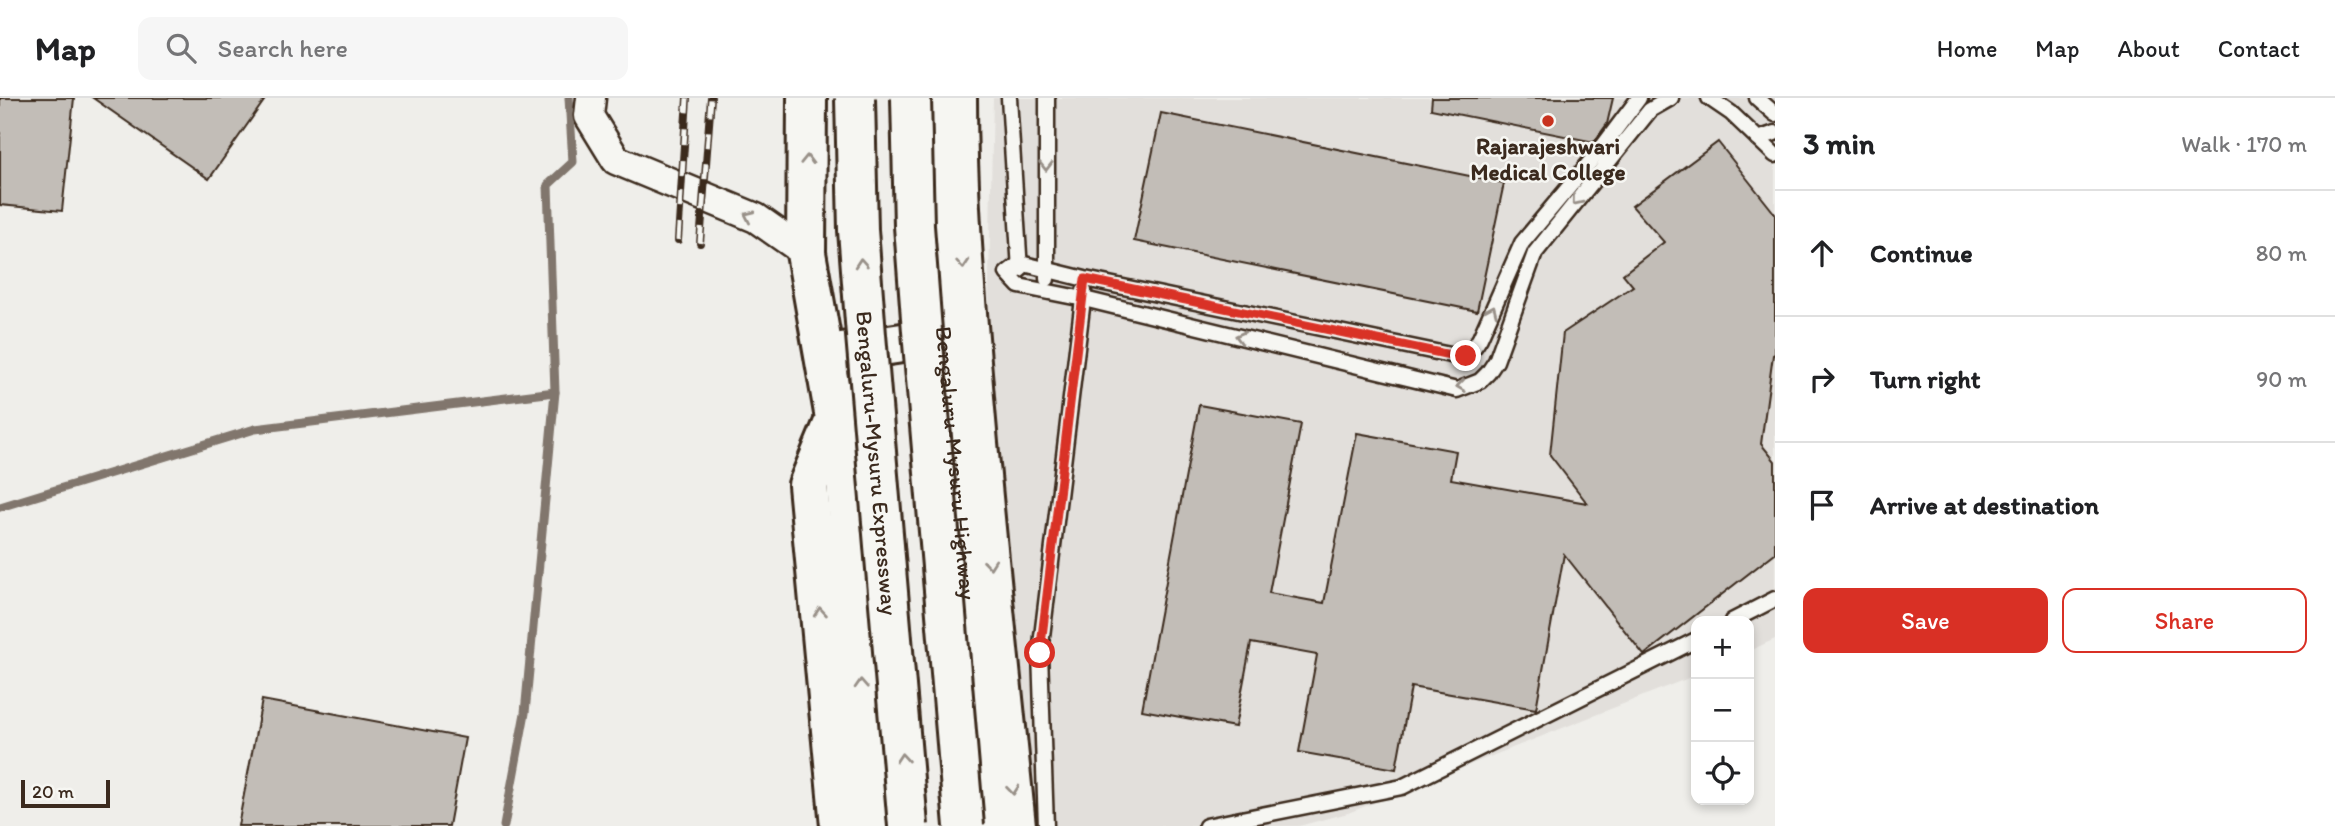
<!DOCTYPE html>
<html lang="en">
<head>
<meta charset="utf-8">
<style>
	:root { --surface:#fff; --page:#f6f6f6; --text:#202124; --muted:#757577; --line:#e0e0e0; --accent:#d93025 }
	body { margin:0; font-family:Itim,sans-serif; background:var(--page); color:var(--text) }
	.controls { position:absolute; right:21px; bottom:21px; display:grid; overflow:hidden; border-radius:14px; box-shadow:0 4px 10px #0003 }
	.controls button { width:63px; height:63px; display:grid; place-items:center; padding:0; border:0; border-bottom:2px solid var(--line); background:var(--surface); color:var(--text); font:35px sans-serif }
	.scale { position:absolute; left:21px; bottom:18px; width:89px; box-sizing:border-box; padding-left:7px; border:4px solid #3b2a1e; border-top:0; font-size:19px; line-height:24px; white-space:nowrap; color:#3b2a1e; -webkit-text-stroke:5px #f6f6f2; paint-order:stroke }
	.stop { position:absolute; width:21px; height:21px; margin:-16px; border:5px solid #d93025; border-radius:50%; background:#fff }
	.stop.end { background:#d93025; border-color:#fff; box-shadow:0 2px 7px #0008 }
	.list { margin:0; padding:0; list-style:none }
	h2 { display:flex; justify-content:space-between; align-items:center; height:91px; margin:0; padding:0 28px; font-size:30px }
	h2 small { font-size:23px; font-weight:400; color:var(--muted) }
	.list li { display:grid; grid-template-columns:46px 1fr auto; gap:21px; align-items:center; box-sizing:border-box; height:126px; padding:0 28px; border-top:2px solid var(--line) }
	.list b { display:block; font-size:26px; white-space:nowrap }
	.list em { font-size:23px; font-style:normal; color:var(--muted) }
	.actions { display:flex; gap:14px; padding:21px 28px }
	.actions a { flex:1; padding:16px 0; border:2px solid var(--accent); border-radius:14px; text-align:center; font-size:24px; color:var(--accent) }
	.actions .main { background:var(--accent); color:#fff }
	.icon { flex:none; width:38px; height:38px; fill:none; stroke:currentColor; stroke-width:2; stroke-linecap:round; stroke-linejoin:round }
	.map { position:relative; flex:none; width:1775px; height:728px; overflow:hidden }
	header { display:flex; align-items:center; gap:42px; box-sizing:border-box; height:98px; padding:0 35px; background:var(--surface); border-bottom:2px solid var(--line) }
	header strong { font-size:33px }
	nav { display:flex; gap:38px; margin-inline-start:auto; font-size:24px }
	.search { width:490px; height:63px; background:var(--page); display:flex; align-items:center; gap:18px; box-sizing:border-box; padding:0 24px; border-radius:14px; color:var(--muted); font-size:26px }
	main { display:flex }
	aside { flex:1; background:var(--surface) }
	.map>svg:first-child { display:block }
	.built { fill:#e2dfdb }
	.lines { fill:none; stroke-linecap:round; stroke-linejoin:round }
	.stream { stroke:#81766d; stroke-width:9 }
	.building { fill:#c2bdb7; stroke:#3b2a1e; stroke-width:2 }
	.lane-casing { stroke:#3b2a1e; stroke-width:19 }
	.street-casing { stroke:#3b2a1e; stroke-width:33 }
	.secondary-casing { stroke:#3b2a1e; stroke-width:44 }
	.highway-casing { stroke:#3b2a1e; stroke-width:44 }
	.lane { stroke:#f6f6f2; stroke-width:14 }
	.street { stroke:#f6f6f2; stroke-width:28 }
	.secondary { stroke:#f6f6f2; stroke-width:38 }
	.highway { stroke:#f6f6f2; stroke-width:38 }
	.rail-casing { stroke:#3b2a1e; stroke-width:8 }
	.rail { stroke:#f6f6f2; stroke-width:5; stroke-dasharray:16; stroke-linecap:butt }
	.highway-bridge-casing { stroke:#3b2a1e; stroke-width:44; stroke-linecap:butt }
	.highway-bridge { stroke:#f6f6f2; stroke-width:38 }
	.oneway { stroke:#989088 }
	.route { stroke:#d93025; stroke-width:9 }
	.poi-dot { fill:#c8321e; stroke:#f6f6f2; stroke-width:2.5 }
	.labels { text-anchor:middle; stroke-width:5; stroke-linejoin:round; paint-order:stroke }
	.poi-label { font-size:23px; font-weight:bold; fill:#3b2a1e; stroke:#f6f6f2 }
	.street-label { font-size:23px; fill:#3b2a1e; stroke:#f6f6f2 }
</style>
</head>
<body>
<header>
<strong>Map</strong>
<div class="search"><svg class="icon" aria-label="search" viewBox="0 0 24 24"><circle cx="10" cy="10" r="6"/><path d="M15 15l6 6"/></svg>Search here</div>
<nav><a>Home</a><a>Map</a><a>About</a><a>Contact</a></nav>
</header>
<main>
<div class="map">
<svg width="1775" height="728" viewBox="0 0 1775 728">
	<rect width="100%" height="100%" fill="#efeeea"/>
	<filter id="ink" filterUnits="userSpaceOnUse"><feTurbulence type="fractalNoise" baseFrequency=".0143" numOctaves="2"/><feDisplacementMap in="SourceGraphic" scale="14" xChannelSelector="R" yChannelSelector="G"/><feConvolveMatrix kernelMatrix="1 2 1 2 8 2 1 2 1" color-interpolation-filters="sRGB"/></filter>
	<g filter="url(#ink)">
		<path class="built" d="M 993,0 L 1775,0 L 1775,541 L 1749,553 L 1749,523 L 1696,523 L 1696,577 L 1348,715 L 1299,728 L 1030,728 L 988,226 Z"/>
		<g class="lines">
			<g class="stream">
				<path d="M 555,294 L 548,87 L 573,64 L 569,0"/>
				<path d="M 0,409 L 255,331 L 555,294 L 525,615 L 504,728"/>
			</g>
		</g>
		<g class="building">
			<path d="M 0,0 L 74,0 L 62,113 L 0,107 Z"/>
			<path d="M 93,0 L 266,0 L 209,81 Z"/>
			<path d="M 1432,0 L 1613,0 L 1607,26 L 1594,44 L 1431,11 Z"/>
			<path d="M 1161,15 L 1504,85 L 1477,213 L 1134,143 Z"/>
			<path d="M 1718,44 L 1775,116 L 1775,256 L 1773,257 L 1761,346 L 1775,363 L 1775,455 L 1644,557 L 1564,456 L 1536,611 L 1411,589 L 1396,671 L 1299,654 L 1317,557 L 1251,545 L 1235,629 L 1142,612 L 1199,307 L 1301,326 L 1269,495 L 1324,505 L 1357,335 L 1456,353 L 1451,381 L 1587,405 L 1550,357 L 1563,235 L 1633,188 L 1623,176 L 1664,144 L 1632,108 Z"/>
			<path d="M 262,602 L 465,640 L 449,728 L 238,728 Z"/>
		</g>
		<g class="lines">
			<defs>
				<g id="lane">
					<path d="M 1009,0 L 1020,172"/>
					<path d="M 1639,0 L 1600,52 L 1522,145 L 1480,240 C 1473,252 1469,257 1455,258 L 1085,181 L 1020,165 L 1007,175 L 1019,188 L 1084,201 L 1457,292 L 1480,283 L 1488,275 L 1496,263 L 1535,155 L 1650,12 L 1671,0"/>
					<path d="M 1709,0 L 1731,15 L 1775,57"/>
					<path d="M 1757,0 L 1775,16"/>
					<path d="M 1758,41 L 1775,35"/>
					<path d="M 1047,181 L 1047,0"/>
					<path d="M 1732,523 L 1775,501"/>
					<path d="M 1046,728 L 1040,555 L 1084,193"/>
					<path d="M 1206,728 L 1402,689 L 1696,542"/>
				</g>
				<path id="street" d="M 591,0 L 589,18 L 616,62 L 756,120 L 806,155"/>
				<g id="secondary">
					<path d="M 957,0 C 957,92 964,183 972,275 C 984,426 1001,577 1016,728"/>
					<path d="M 835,322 L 808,387 L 840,728"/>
				</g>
				<g id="highway">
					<path d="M 807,0 L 806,155 L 846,383 L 869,728"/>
					<path id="s1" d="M 931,0 L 938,166 L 989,728"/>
					<path d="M 835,255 L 956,237"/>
				</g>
			</defs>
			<use href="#lane" class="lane-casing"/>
			<use href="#street" class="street-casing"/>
			<use href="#secondary" class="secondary-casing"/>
			<use href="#highway" class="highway-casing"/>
			<use href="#lane" class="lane"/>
			<use href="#street" class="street"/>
			<use href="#secondary" class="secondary"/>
			<use href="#highway" class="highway"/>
			<defs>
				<g id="rail">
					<path d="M 678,142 L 687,0"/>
					<path d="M 700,145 L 711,0"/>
				</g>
			</defs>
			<use href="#rail" class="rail-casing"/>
			<use href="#rail" class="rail"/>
			<defs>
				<g id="highway-bridge">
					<path id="s2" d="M 855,0 L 858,132 L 866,237 L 908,728"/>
					<path d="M 911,0 L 914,128 L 922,233 L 964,728"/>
				</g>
			</defs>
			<use href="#highway-bridge" class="highway-bridge-casing"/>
			<use href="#highway-bridge" class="highway-bridge"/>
		</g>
		<defs><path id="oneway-chevron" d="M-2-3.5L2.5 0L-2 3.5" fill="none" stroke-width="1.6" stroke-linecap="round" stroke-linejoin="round" transform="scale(1.75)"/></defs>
		<g class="oneway">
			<use href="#oneway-chevron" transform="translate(807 62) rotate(-89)"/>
			<use href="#oneway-chevron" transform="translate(1046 68) rotate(90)"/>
			<use href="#oneway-chevron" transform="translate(1576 103) rotate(129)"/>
			<use href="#oneway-chevron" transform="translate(749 118) rotate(-155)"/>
			<use href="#oneway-chevron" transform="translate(861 165) rotate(-94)"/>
			<use href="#oneway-chevron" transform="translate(963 166) rotate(86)"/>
			<use href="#oneway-chevron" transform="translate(1492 212) rotate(-66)"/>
			<use href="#oneway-chevron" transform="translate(1240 239) rotate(-166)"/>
			<use href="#oneway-chevron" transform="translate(1461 288) rotate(173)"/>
			<use href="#oneway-chevron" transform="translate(990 466) rotate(84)"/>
			<use href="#oneway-chevron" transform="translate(820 514) rotate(-95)"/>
			<use href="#oneway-chevron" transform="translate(861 586) rotate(-93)"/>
			<use href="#oneway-chevron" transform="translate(902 660) rotate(-95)"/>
			<use href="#oneway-chevron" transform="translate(1013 692) rotate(84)"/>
		</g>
	</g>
	<g class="lines" filter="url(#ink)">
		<path class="route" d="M 1040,555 L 1085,181 L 1455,258 L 1466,258"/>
	</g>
	<circle class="poi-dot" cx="1548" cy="23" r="7"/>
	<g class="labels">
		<g class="poi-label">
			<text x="1548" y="56">Rajarajeshwari<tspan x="1548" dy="26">Medical College</tspan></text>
		</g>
		<g class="street-label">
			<text dy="8" stroke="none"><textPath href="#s2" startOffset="366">Bengaluru-Mysuru Expressway</textPath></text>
			<text dy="8" stroke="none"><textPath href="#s1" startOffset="366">Bengaluru-Mysuru Highway</textPath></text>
		</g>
	</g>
</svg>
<div class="controls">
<button>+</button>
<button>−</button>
<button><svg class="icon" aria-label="locate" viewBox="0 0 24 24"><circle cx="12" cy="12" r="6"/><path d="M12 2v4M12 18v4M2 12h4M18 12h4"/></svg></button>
</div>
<div class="scale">20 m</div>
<div class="stop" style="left:1040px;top:555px"></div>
<div class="stop end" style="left:1466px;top:258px"></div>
</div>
<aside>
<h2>3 min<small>Walk · 170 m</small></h2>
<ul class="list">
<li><svg class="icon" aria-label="ahead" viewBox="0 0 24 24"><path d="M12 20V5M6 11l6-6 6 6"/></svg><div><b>Continue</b></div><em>80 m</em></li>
<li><svg class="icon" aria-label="right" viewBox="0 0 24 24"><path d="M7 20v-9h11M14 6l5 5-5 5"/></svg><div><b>Turn right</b></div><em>90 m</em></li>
<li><svg class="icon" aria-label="arrive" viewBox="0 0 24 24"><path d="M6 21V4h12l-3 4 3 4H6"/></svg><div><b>Arrive at destination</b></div></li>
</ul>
<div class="actions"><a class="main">Save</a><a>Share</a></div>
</aside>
</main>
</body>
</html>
